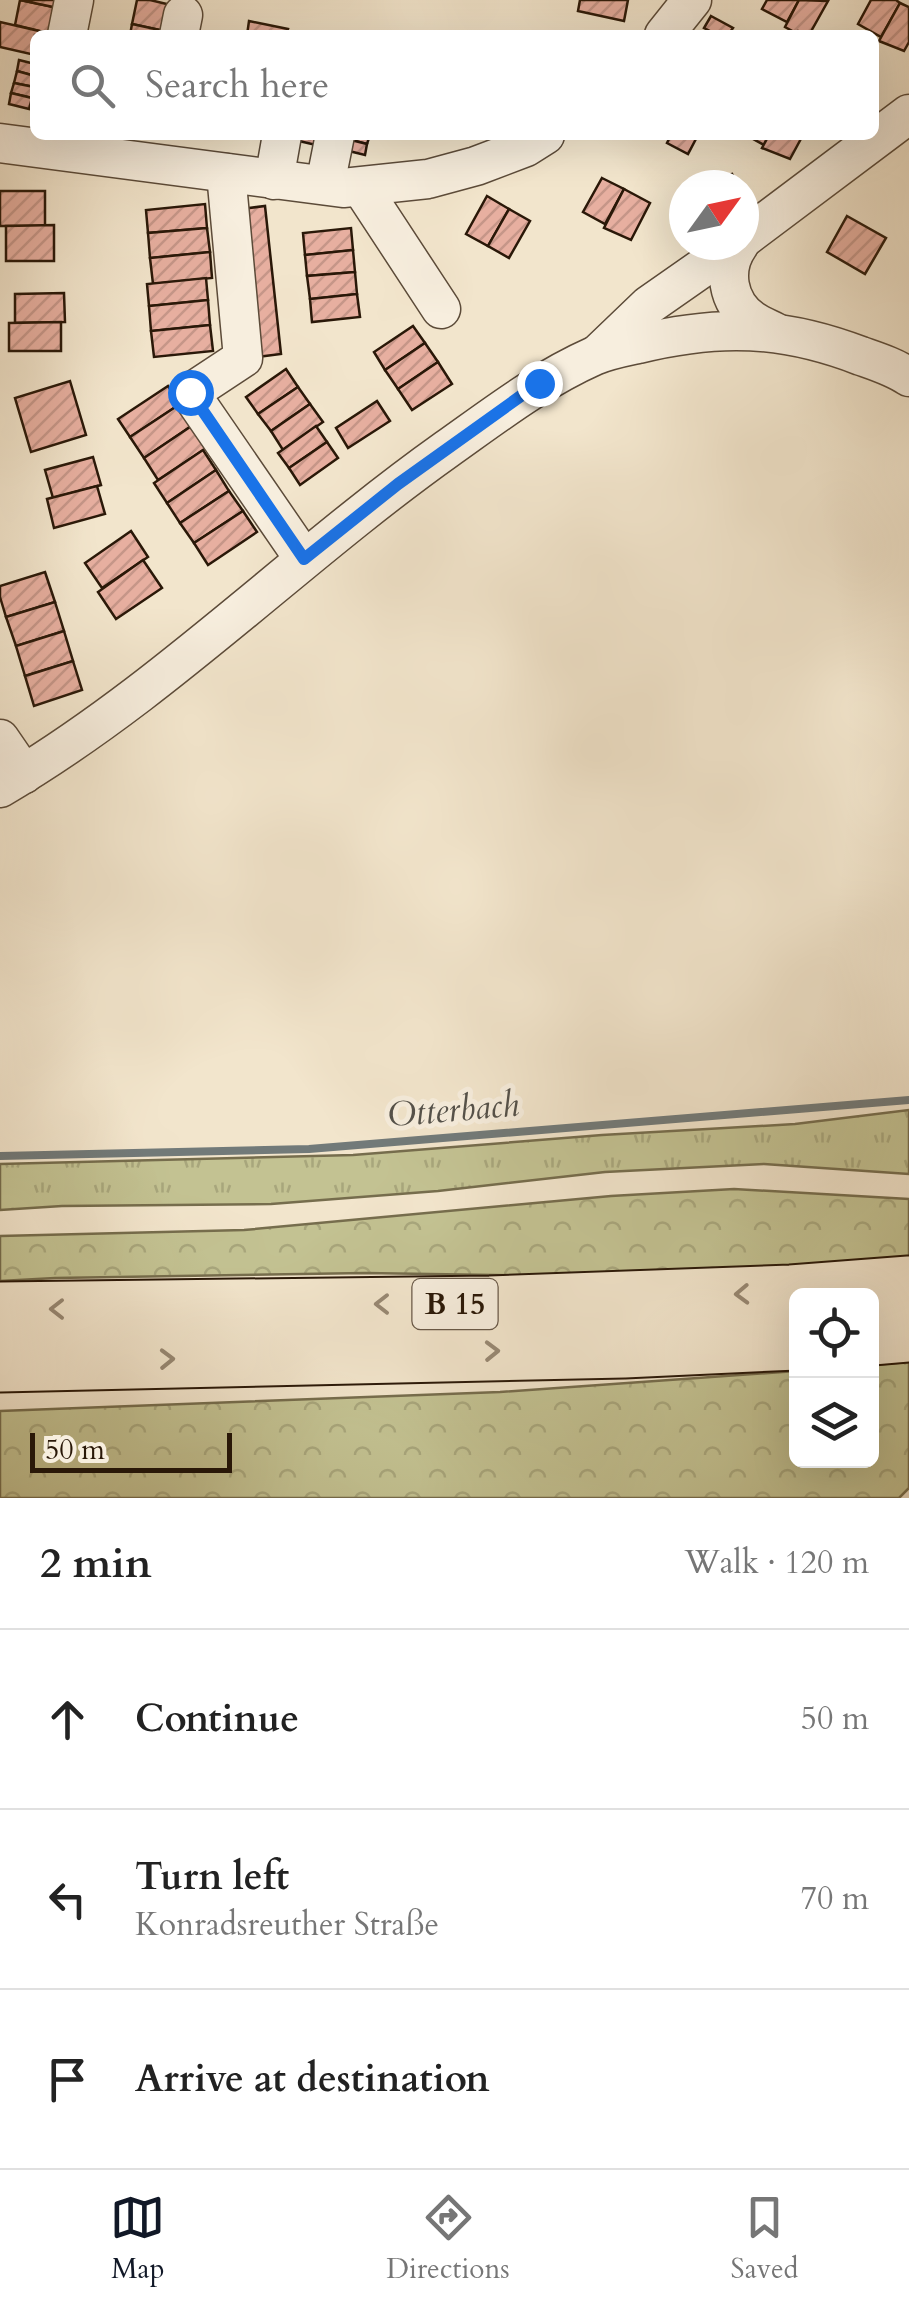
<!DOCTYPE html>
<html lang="en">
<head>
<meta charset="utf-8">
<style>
	:root { --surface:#fff; --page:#f2f2f2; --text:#222; --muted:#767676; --line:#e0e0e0; --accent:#111827 }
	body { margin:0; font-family:Cardo,serif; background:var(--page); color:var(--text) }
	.controls { position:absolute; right:30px; bottom:30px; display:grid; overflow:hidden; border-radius:15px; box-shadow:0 10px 40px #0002 }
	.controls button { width:90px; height:90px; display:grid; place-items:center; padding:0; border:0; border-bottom:2px solid var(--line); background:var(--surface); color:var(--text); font:50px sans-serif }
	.compass { position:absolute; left:669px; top:170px; width:90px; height:90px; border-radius:50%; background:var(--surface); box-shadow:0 10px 40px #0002; rotate:57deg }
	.scale { position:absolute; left:30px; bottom:25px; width:202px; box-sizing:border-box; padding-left:10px; border:5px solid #2a1808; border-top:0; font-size:28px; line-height:35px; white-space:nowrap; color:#2a1808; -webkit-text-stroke:8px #f7eede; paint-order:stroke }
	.stop { position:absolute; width:30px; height:30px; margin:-22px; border:8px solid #1a73e8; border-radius:50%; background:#fff }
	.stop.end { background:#1a73e8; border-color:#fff; box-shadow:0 2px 10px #0008 }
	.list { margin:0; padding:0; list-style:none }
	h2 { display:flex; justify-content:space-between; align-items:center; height:130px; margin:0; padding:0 40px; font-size:42px }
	h2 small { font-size:32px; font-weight:400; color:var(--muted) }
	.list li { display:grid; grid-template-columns:65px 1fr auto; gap:30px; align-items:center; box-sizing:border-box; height:180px; padding:0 40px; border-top:2px solid var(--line) }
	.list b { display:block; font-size:38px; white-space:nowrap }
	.list p { margin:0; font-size:32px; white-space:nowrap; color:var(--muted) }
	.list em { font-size:32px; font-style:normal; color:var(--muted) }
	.icon { flex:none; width:55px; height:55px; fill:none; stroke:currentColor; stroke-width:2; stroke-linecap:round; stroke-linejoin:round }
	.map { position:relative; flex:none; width:909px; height:1498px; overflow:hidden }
	.search { position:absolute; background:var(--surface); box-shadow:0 10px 40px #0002; left:30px; right:30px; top:30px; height:110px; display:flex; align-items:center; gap:25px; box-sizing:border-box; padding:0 35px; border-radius:15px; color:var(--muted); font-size:38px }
	.sheet { height:670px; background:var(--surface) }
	nav { display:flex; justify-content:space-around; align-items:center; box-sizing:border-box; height:140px; border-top:2px solid var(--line); background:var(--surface); font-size:28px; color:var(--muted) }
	nav a { display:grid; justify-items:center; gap:5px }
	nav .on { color:var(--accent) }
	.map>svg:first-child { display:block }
	.grass { fill:url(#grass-tufts); stroke:#766d4d; stroke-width:2.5 }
	.forest { fill:url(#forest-crowns); stroke:#766d4d; stroke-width:2.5 }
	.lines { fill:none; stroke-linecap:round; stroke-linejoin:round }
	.stream { stroke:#727a79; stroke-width:8 }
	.building { fill:url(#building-hatch); stroke:#2a1808; stroke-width:2.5 }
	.minor-casing { stroke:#5c4b39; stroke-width:41 }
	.highway-casing { stroke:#2a1808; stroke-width:59 }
	.minor { stroke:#f7eede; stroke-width:38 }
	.highway { stroke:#f2e5cc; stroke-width:55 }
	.oneway { stroke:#988974 }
	.route { stroke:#1a73e8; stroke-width:12 }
	.labels { text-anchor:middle; stroke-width:10; stroke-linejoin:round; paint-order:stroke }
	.shield { fill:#f7eede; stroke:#685848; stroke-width:2.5 }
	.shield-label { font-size:30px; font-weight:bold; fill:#2a1808 }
	.water-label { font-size:35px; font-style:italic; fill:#54514a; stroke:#f7eede }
</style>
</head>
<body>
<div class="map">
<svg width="909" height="1498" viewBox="0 0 909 1498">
	<defs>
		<pattern id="grass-tufts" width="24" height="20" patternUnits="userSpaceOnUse" patternTransform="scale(2.5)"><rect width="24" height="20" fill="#c3c292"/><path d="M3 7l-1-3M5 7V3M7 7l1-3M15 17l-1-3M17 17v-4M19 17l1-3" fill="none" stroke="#a8a67c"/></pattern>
		<pattern id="forest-crowns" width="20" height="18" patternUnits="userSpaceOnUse" patternTransform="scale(2.5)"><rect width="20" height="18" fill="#c3c292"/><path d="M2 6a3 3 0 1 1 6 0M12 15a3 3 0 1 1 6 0" fill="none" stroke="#a8a67c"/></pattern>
		<pattern id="building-hatch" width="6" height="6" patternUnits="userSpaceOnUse" patternTransform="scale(2.5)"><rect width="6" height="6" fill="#e7afa0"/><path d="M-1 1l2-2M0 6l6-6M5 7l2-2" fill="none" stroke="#c69688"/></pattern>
	</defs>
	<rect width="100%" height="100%" fill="#f2e5cc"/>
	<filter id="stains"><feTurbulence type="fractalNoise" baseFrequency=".002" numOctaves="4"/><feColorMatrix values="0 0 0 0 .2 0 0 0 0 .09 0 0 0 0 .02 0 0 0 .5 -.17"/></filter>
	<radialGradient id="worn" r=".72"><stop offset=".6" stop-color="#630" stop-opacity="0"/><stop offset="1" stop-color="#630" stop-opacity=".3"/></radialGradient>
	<path class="grass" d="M 909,1110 L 909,1174 L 764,1164 L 605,1172 L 438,1191 L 271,1204 L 62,1206 L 0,1210 L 0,1164 L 353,1155 L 602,1135 L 795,1124 Z"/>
	<g class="forest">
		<path d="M 734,1189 L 909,1199 L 909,1260 L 678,1278 L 365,1273 L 55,1278 L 0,1281 L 0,1236 L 244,1230 L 611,1196 Z"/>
		<path d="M 909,1362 L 909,1488 L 899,1498 L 0,1498 L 0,1411 L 500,1392 L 796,1371 L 796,1460 L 872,1460 L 872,1365 Z"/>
	</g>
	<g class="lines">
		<path class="stream" d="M 0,1156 L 309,1149 L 909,1100"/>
	</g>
	<g class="building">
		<path d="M 20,0 L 58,8 L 52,34 L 15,25 Z"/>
		<path d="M 20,0 L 60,0 L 58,8 Z"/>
		<path d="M 137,0 L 150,0 L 175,6 L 169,32 L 132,24 Z"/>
		<path d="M 580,0 L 628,0 L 624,21 L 578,11 Z"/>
		<path d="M 767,0 L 799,0 L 787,22 L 762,9 Z"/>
		<path d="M 799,0 L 828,1 L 809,35 L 798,31 L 796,33 L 785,27 Z"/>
		<path d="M 871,0 L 896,0 L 900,3 L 881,37 L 858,24 Z"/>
		<path d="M 900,3 L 909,7 L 909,42 L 904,51 L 879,41 Z"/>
		<path d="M 711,16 L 733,28 L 728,35 L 718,35 L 704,28 Z"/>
		<path d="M 249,21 L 288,29 L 286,35 L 247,35 Z"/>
		<path d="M 0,22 L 52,34 L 52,35 L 35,35 L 35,55 L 0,47 Z"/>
		<path d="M 132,24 L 169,32 L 169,35 L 130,35 Z"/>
		<path d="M 19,60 L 35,64 L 35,76 L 17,71 Z"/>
		<path d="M 17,71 L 35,76 L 34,87 L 14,83 Z"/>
		<path d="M 14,83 L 34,87 L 32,98 L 11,93 Z"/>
		<path d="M 11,93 L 32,98 L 29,109 L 9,104 Z"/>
		<path d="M 297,135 L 318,135 L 316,145 L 295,140 Z"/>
		<path d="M 348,135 L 370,135 L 367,144 L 347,139 Z"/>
		<path d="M 671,135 L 698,135 L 688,154 L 667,143 Z"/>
		<path d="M 746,135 L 769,135 L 764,145 Z"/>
		<path d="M 769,135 L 803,135 L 790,159 L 762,148 Z"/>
		<path d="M 347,139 L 367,144 L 365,155 L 345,150 Z"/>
		<path d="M 732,174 L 739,185 L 716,185 Z"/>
		<path d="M 602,178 L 624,189 L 605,224 L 583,212 Z"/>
		<path d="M 624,189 L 650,203 L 631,240 L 604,228 Z"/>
		<rect x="0" y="191" width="45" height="35"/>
		<path d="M 487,196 L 509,209 L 488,246 L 466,234 Z"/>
		<path d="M 205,204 L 207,228 L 148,233 L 146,210 Z"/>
		<path d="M 265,206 L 281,354 L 257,357 L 241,209 Z"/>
		<path d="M 509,209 L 530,221 L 509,258 L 488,246 Z"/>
		<path d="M 847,216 L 886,238 L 865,274 L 827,252 Z"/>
		<path d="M 54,225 L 54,261 L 6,261 L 6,226 Z"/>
		<path d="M 207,228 L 210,252 L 150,258 L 148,233 Z"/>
		<path d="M 351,228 L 353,250 L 305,255 L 303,233 Z"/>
		<path d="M 353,250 L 355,272 L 307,276 L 305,255 Z"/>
		<path d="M 210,252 L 212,278 L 153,284 L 150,258 Z"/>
		<path d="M 355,272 L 357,294 L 310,299 L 307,276 Z"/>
		<path d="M 206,278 L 208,300 L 149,306 L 147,284 Z"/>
		<path d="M 64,293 L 65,322 L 15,323 L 15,294 Z"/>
		<path d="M 357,294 L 360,317 L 312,322 L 310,299 Z"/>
		<path d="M 208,300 L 210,325 L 151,331 L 149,306 Z"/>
		<path d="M 61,322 L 61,351 L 9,351 L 9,323 Z"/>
		<path d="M 210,325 L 213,351 L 154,357 L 151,331 Z"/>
		<path d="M 413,326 L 425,343 L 385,370 L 374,352 Z"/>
		<path d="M 425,343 L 438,362 L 398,389 L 385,370 Z"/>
		<path d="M 438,362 L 452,384 L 412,410 L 398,389 Z"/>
		<path d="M 286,369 L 298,387 L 258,414 L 246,397 Z"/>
		<path d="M 70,381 L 86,435 L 31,452 L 15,398 Z"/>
		<path d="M 168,386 L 180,404 L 130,437 L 118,419 Z"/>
		<path d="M 298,387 L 310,404 L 271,431 L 258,414 Z"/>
		<path d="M 377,401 L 390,421 L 348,448 L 336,428 Z"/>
		<path d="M 180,404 L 193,425 L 144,458 L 130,437 Z"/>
		<path d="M 310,404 L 323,422 L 283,450 L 271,431 Z"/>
		<path d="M 193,425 L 208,447 L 158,480 L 144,458 Z"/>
		<path d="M 316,426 L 327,442 L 289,468 L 278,453 Z"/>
		<path d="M 327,442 L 338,458 L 300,485 L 289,468 Z"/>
		<path d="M 203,450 L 216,470 L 167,503 L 154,483 Z"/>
		<path d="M 93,457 L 101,485 L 53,498 L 45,470 Z"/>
		<path d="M 216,470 L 229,491 L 180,523 L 167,503 Z"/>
		<path d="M 97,486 L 105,514 L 54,528 L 47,499 Z"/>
		<path d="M 229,491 L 243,511 L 194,543 L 180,523 Z"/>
		<path d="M 243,511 L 257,532 L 208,565 L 194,543 Z"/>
		<path d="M 131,531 L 148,557 L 102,588 L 85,563 Z"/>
		<path d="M 143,560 L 162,588 L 116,619 L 98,592 Z"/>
		<path d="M 45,572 L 55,602 L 6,617 L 0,597 L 0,586 Z"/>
		<path d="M 55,602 L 64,631 L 16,646 L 6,617 Z"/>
		<path d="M 64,631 L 73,661 L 25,676 L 16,646 Z"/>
		<path d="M 73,661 L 82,690 L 34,706 L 25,676 Z"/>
	</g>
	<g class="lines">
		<defs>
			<g id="minor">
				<path d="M 67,35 L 74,0"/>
				<path d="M 179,35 L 183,15"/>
				<path d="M 664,35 L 692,0"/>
				<path d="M 0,143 L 343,188 L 428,179 L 476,166 L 526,147 L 545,135"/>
				<path d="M 226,173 L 243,358 L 190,393 L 304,559"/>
				<path d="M 274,180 L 282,135"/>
				<path d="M 325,185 L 335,135"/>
				<path d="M 361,187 L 441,309"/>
				<path d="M 744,238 L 909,114"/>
				<path d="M 739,245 C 722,269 727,302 752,320 C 759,325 767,328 775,332"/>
				<path d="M 600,352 L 649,305 L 735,245"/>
				<path d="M 0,739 L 24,774"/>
				<path d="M 0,788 C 161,694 295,557 447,449 C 495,415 540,380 594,356 C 608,350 624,347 638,344 C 719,324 783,326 861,356 C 878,362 894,367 909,377"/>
			</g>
			<g id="highway">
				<path d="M 0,1310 L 490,1304 L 791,1293 L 909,1284"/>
				<path d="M 872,1337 L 909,1334"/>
				<path d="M 0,1364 L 624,1350 L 796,1342"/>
			</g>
		</defs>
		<use href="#minor" class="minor-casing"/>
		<use href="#highway" class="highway-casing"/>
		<use href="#minor" class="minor"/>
		<use href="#highway" class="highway"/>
	</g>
	<defs><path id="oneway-chevron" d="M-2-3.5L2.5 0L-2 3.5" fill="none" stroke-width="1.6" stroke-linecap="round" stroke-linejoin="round" transform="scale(2.5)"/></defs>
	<g class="oneway">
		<use href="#oneway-chevron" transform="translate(742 1294) rotate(178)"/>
		<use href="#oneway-chevron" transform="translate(382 1304) rotate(180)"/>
		<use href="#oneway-chevron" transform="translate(57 1309) rotate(180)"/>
		<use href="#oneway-chevron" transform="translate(492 1351) rotate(-1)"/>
		<use href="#oneway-chevron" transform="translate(167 1359) rotate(-1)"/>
	</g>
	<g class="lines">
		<path class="route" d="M 190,392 L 304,559 L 398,484 L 539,383"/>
	</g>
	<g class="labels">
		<rect class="shield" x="412.5" y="1279" width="85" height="50" rx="8"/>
		<g class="shield-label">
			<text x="455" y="1314">B 15</text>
		</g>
		<g class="water-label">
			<text transform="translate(453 1109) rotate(-5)" y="12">Otterbach</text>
		</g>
	</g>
	<rect width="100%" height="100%" filter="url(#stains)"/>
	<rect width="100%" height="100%" fill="url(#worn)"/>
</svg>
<div class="controls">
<button><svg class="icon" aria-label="locate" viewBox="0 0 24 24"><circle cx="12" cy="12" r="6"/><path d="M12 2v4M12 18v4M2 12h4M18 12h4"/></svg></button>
<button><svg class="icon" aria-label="layers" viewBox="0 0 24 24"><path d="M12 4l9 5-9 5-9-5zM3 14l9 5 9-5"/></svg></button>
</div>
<svg class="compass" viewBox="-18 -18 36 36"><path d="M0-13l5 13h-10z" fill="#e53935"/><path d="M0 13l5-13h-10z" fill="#767676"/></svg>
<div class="scale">50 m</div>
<div class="stop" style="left:190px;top:392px"></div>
<div class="stop end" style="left:539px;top:383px"></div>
<div class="search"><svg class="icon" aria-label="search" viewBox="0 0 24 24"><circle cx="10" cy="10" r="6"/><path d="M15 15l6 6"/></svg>Search here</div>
</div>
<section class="sheet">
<h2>2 min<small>Walk · 120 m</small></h2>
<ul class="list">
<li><svg class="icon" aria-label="ahead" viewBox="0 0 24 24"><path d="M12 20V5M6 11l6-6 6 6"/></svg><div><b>Continue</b></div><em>50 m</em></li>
<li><svg class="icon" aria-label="left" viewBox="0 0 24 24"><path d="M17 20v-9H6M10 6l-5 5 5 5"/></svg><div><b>Turn left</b><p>Konradsreuther Straße</p></div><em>70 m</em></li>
<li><svg class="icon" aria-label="arrive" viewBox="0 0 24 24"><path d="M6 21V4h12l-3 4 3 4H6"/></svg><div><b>Arrive at destination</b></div></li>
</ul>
</section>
<nav>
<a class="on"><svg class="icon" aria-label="map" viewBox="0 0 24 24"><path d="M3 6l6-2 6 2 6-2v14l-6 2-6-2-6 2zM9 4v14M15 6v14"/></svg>Map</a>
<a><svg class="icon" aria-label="directions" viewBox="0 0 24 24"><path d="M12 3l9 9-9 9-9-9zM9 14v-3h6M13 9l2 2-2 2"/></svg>Directions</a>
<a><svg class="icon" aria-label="saved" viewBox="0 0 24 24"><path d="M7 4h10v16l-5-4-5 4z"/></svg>Saved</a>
</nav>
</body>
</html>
